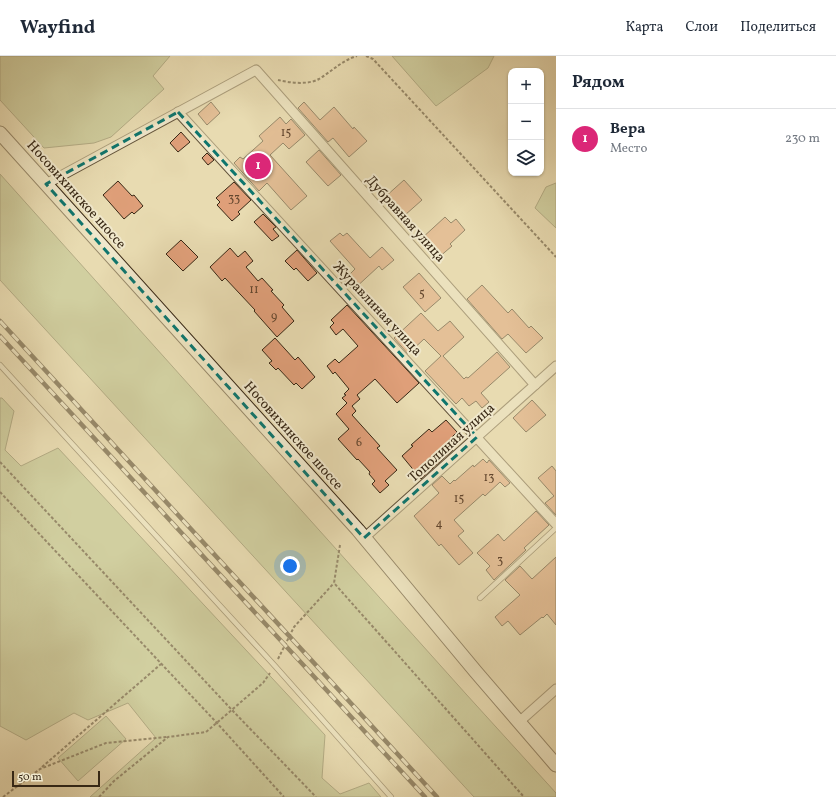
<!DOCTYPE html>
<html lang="ru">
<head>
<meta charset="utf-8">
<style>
	:root { --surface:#fff; --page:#f6f6f7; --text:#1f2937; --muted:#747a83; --line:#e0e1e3; --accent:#db2777 }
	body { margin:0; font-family:Vollkorn,serif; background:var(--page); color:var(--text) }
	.controls { position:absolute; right:12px; top:12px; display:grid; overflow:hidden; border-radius:8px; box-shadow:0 1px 3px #0004 }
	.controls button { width:36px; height:36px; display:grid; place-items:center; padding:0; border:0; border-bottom:1px solid var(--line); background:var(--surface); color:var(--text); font:20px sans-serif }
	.scale { position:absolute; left:12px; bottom:10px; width:88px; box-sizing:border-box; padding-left:4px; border:2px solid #382815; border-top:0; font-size:11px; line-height:14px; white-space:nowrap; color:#382815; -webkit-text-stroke:3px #f0e8cc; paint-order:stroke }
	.you { position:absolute; left:290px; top:510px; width:14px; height:14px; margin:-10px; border:3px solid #fff; border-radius:50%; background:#1a73e8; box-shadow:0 0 0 6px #1a73e833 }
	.badge { display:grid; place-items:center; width:26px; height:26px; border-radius:50%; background:var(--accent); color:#fff; font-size:13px; font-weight:700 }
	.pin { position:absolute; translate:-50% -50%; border:2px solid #fff; box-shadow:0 1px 4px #0006 }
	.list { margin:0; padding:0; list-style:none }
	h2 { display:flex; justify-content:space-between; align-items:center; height:52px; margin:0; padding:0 16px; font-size:17px }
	h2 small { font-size:13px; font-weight:400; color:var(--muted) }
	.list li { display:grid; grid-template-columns:26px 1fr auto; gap:12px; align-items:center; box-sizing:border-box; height:60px; padding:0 16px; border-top:1px solid var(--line) }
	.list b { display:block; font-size:15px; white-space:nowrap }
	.list p { margin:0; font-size:13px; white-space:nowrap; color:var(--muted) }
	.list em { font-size:13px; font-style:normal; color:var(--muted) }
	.icon { flex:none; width:22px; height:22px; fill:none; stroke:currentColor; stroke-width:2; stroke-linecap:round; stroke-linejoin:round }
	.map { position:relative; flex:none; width:556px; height:741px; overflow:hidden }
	header { display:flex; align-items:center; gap:24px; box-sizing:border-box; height:56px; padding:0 20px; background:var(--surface); border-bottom:1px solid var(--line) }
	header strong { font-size:19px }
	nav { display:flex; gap:22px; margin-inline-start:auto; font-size:14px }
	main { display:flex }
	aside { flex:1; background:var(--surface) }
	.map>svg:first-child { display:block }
	.green { fill:#b5c08c; stroke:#767450 }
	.building { fill:#df9f79; stroke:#382815 }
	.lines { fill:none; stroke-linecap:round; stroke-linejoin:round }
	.service-casing { stroke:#64553c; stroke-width:6 }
	.minor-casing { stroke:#64553c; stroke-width:11 }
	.secondary-casing { stroke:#382815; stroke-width:15 }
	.path { stroke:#382815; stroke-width:2; stroke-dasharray:3 2; stroke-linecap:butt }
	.service { stroke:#f0e8cc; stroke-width:4.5 }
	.minor { stroke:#f0e8cc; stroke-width:9 }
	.secondary { stroke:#f0e8cc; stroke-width:13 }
	.rail-casing { stroke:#382815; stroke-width:4.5 }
	.rail { stroke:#f0e8cc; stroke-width:3; stroke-dasharray:9; stroke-linecap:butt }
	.marked { fill:none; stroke:#0f766e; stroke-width:3; stroke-dasharray:8 5; stroke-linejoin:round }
	.labels { text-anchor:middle; stroke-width:4; stroke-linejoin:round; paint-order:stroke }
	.number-label { font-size:12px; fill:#62462e }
	.street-label { font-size:14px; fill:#382815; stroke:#f0e8cc }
</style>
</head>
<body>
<header>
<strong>Wayfind</strong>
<nav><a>Карта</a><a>Слои</a><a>Поделиться</a></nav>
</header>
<main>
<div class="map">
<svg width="556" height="741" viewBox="0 0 556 741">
	<rect width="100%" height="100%" fill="#e8dbb1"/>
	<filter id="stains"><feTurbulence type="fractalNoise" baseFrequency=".005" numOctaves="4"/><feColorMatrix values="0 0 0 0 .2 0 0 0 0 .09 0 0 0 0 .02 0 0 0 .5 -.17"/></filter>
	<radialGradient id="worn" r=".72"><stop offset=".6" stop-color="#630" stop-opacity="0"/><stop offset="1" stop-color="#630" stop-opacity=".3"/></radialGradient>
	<g class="green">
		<path d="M 0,0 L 170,0 L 153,20 L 164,33 L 111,81 L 94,87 L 44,92 L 0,44 Z"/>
		<path d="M 392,0 L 494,0 L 488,12 L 436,50 Z"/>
		<path d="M 0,118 L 466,638 L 556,737 L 556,741 L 474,741 L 0,224 Z"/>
		<path d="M 556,127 L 556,172 L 535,152 L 546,131 Z"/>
		<path d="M 0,342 L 2,342 L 14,355 L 5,394 L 21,410 L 58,392 L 325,679 L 322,722 L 340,738 L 369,727 L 381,741 L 90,741 L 156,682 L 128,647 L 88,664 L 74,657 L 26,684 L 0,670 Z"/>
		<path d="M 106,660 L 126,683 L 78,725 L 58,702 Z"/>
	</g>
	<g class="building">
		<path d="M 211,46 L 220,57 L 207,69 L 198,58 Z"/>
		<path d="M 304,46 L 320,64 L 334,51 L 353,73 L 354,71 L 367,85 L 349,101 L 333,82 L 328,86 L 298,52 Z"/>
		<path d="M 280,61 L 286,68 L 291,63 L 305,79 L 289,93 L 283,87 L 270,99 L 307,140 L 291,154 L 267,127 L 259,135 L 234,107 L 240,101 L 243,103 L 263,85 L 259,80 Z"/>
		<path d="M 181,76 L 190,86 L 178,96 L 170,87 Z"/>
		<path d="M 319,94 L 341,119 L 328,130 L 306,106 Z"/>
		<path d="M 207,97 L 214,104 L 208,109 L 202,102 Z"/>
		<path d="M 404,124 L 422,144 L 405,159 L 394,147 L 392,149 L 385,141 Z"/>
		<path d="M 118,125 L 132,140 L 134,139 L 143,150 L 134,158 L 132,156 L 124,163 L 103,139 Z"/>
		<path d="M 234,126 L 251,144 L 238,156 L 240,158 L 232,165 L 217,149 L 220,146 L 216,142 Z"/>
		<path d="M 263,158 L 276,171 L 273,173 L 279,180 L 272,185 L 254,166 Z"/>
		<path d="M 445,161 L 451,167 L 456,163 L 465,174 L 450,188 L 452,190 L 438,202 L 421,183 Z"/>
		<path d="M 340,177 L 343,180 L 347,177 L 370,202 L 382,191 L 394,204 L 382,214 L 379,210 L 353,234 L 344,224 L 355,213 L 330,185 Z"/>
		<path d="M 181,184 L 198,201 L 183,215 L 166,198 Z"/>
		<path d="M 230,192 L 238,201 L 245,195 L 253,205 L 246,211 L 258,225 L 262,222 L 273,234 L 271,235 L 284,249 L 282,251 L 294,265 L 277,281 L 254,255 L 255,254 L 225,222 L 222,225 L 210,211 Z"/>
		<path d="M 297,194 L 317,217 L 308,225 L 296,212 L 294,214 L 285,205 Z"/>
		<path d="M 419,217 L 441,242 L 425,256 L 403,231 Z"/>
		<path d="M 482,229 L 508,257 L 512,253 L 529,272 L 531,270 L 543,282 L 526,297 L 508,278 L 502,283 L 467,243 Z"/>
		<path d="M 347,249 L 419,327 L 397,347 L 375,323 L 357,339 L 360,343 L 352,350 L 356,355 L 352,359 L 380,390 L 377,392 L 397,414 L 385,425 L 389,429 L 380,437 L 372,428 L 375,425 L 369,418 L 370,416 L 358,403 L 357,404 L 338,383 L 349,373 L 336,358 L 347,347 L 342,342 L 346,339 L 344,338 L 349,333 L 335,316 L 333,318 L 327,310 L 335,303 L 339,307 L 358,290 L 343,273 L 336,279 L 330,271 L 334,267 L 331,264 Z"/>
		<path d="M 421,257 L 438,275 L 450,265 L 464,281 L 443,300 L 464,323 L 466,321 L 468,322 L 497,296 L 510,311 L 481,337 L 489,346 L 482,352 L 476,345 L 469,350 L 462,342 L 456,348 L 425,315 L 441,300 L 424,283 L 408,298 L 394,282 Z"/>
		<path d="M 275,282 L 295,304 L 298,301 L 315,321 L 302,333 L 296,327 L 294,329 L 278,312 L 276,314 L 269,307 L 272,305 L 262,294 Z"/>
		<path d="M 532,344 L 546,359 L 526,376 L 513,362 Z"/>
		<path d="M 446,364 L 457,376 L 446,387 L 453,394 L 421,423 L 402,400 L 413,390 L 411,389 L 429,373 L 432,376 Z"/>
		<path d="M 483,403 L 487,407 L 489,404 L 510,427 L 505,431 L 500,426 L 485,440 L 483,438 L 454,464 L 464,475 L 458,480 L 473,497 L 459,509 L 441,488 L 439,490 L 414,460 L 439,437 L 432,429 L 442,420 L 450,428 L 454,424 L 455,425 L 473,409 L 474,411 Z"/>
		<path d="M 552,410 L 556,415 L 556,459 L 545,447 L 554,440 L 538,422 Z"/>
		<path d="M 536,455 L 549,469 L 524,492 L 526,494 L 494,524 L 486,514 L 490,510 L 477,497 L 498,478 L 504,485 Z"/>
		<path d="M 556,501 L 556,569 L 547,558 L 543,562 L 542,561 L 520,579 L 508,565 L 502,570 L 495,561 L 520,539 L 505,524 L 520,510 L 532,523 Z"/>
	</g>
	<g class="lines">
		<defs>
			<g id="service">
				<path d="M 0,309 L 275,610 L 391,741"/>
				<path d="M 480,542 L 556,472"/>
			</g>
			<g id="minor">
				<path d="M 178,56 L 556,468"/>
				<path d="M 46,128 L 256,14 L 535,329"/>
				<path d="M 364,482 L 556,310"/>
				<path d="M 519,666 L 556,633"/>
			</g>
			<path id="secondary" d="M 0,77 L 358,474 L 476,616 L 556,709"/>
		</defs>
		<use href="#service" class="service-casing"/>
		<use href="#minor" class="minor-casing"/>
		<use href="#secondary" class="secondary-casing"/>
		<g class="path">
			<path d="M 366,0 L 373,3 L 556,201"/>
			<path d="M 278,24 C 290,27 308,29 319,23 C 332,15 343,4 357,0"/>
			<path d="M 0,406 L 231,653 L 316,741"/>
			<path d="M 0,436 L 216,666 L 284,741"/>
			<path d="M 340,489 L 334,527 L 524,741"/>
			<path d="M 278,603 L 294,571 L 334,527"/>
			<path d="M 42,711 L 161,608"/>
			<path d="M 3,741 L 40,713 L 106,687 L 167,681"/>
			<path d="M 99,741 L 114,725 L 168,681 L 206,676 L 263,627 L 270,617"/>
		</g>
		<use href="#service" class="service"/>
		<use href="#minor" class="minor"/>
		<use href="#secondary" class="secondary"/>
		<defs>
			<g id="rail">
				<path d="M 0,265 L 437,741"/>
				<path d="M 0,280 L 425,741"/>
			</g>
		</defs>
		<use href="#rail" class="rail-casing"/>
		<use href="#rail" class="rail"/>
	</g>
	<path d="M0 0H556V741H0ZM 178,56 L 477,381 L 364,482 L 46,128 Z" fill="#e8dbb1" fill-opacity=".55" fill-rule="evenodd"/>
	<path class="marked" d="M 178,56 L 477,381 L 364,482 L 46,128 Z"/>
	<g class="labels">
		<g class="number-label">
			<text x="286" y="80">15</text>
			<text x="234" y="146">33</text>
			<text x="254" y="237">11</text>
			<text x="422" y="241">5</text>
			<text x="274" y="264">9</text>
			<text x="359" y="390">6</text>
			<text x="489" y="425">13</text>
			<text x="459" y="446">15</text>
			<text x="439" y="471">4</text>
			<text x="500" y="508">3</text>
		</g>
		<g class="street-label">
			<text transform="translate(77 138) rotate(48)" y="5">Носовихинское шоссе</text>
			<text transform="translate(406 162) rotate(48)" y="5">Дубравная улица</text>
			<text transform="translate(378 252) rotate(47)" y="5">Журавлиная улица</text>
			<text transform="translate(294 379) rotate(48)" y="5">Носовихинское шоссе</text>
			<text transform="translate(451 386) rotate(-42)" y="5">Тополиная улица</text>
		</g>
	</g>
	<rect width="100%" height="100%" filter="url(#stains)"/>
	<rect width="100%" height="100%" fill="url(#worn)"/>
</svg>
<div class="controls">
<button>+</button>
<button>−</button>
<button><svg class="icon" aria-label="layers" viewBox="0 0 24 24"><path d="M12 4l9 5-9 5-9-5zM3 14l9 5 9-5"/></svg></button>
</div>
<div class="scale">50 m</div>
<div class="you"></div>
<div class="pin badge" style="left:258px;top:110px">1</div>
</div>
<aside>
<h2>Рядом<small></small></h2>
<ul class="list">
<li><span class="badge">1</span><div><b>Вера</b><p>Место</p></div><em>230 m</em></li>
</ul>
</aside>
</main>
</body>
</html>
